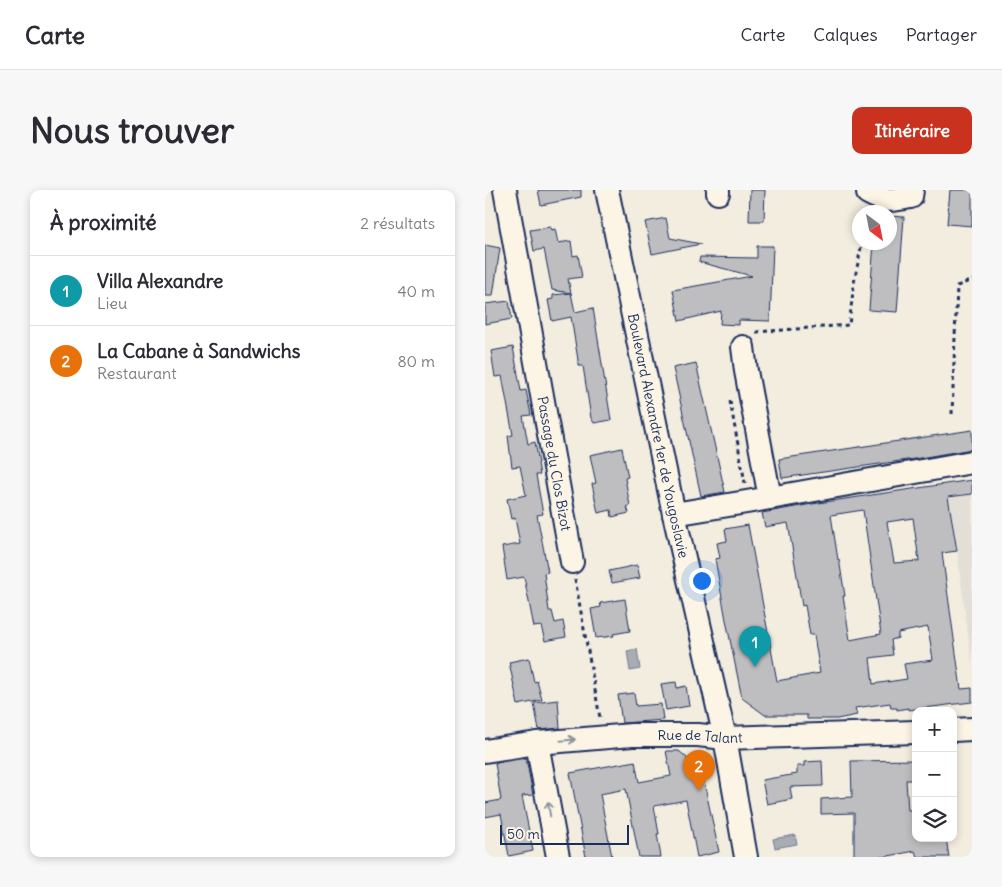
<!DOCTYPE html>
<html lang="fr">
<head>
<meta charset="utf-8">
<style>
	:root { --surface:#fff; --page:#f7f7f7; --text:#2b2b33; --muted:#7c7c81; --line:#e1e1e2; --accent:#c8321e }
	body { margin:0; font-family:Delius,sans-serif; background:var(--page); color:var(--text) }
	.controls { position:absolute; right:15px; bottom:15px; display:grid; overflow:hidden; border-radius:10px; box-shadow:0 2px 8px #0003 }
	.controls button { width:45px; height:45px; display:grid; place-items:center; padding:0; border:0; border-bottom:1px solid var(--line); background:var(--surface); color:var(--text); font:25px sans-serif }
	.compass { position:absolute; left:367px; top:15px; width:45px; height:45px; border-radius:50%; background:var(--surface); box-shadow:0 2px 8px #0003; rotate:148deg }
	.scale { position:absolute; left:15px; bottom:12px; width:129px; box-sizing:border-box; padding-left:5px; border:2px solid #1b2f5e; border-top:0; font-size:14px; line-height:18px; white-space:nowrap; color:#1b2f5e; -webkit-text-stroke:4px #fcf5e5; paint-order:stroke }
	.you { position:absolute; left:216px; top:390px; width:18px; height:18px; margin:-12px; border:4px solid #fff; border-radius:50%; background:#1a73e8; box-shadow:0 0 0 8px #1a73e833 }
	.badge { display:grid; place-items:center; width:32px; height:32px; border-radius:50%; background:var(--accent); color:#fff; font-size:16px; font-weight:700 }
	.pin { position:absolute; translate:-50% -41px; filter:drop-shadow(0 1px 2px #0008) }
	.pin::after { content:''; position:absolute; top:26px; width:18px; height:15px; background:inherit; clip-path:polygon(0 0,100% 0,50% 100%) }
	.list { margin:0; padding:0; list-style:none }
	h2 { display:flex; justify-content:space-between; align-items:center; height:65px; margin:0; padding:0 20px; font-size:21px }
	h2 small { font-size:16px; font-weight:400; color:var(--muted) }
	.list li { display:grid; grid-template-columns:32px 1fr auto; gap:15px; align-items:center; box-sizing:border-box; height:70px; padding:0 20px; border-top:1px solid var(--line) }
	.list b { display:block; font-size:19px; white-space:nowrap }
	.list p { margin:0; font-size:16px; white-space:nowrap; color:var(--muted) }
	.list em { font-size:16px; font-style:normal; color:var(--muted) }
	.icon { flex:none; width:28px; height:28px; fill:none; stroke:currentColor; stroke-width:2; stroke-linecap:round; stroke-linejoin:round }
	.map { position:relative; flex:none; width:487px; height:667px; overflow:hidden; border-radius:10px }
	header { display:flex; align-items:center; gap:30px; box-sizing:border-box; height:70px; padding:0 25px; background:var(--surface); border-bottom:1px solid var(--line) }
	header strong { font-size:24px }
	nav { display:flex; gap:28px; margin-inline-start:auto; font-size:18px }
	.intro { display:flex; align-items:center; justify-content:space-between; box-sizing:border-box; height:120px; padding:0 30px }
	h1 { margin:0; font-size:35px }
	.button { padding:12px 22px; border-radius:10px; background:var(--accent); color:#fff; font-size:18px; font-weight:700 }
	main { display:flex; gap:30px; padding:0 30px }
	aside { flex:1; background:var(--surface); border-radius:10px; box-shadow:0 2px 8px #0003 }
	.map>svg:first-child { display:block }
	.built { fill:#e3dfd6 }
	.water { fill:#a9acb3; stroke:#707a91 }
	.building { fill:#bebec0; stroke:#1b2f5e; fill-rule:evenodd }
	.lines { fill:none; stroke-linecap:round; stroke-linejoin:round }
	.minor-casing { stroke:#1b2f5e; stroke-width:26 }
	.path { stroke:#1b2f5e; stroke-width:3; stroke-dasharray:4 4; stroke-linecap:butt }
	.minor { stroke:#fcf5e5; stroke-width:22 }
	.oneway { stroke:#8c92a2 }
	.labels { text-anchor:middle; stroke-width:4; stroke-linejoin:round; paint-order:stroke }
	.street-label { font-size:14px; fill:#1b2f5e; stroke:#fcf5e5 }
</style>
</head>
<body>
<header>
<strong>Carte</strong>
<nav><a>Carte</a><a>Calques</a><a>Partager</a></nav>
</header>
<div class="intro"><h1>Nous trouver</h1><a class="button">Itinéraire</a></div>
<main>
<aside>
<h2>À proximité<small>2 résultats</small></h2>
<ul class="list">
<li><span class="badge" style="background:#0f9aa8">1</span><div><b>Villa Alexandre</b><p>Lieu</p></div><em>40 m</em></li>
<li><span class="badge" style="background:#e8710a">2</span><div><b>La Cabane à Sandwichs</b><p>Restaurant</p></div><em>80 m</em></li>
</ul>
</aside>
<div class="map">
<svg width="487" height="667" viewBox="0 0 487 667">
	<rect width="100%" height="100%" fill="#f3ede0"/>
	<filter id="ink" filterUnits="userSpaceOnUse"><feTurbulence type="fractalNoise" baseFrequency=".02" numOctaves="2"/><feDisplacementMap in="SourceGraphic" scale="10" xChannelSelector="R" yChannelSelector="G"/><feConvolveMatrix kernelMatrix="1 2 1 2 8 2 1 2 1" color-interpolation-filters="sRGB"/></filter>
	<g filter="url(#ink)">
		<path class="built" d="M 487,304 L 487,476 L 472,361 L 463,307 Z"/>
		<g class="water">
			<path d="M 152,459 L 155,479 L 145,481 L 142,461 Z"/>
			<path d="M 310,645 L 312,654 L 290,658 L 288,649 Z"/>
		</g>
		<g class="building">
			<path d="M 53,0 L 96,0 L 96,7 L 56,15 Z"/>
			<path d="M 265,0 L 280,0 L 279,31 L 264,31 Z"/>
			<path d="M 465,0 L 487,0 L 487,36 L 462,34 Z"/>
			<path d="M 404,26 L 419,27 L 412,122 L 384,120 L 389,52 L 404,52 Z"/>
			<path d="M 181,28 L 185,48 L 216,54 L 167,64 L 160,32 Z"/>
			<path d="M 65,37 L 66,40 L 70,39 L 73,53 L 86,51 L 88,66 L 93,65 L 97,87 L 83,89 L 86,103 L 67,100 L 59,59 L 49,61 L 45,40 Z"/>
			<path d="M 0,55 L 15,58 L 8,106 L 0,106 Z"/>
			<path d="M 272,56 L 288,56 L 285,131 L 254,130 L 254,135 L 235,134 L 236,121 L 194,131 L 188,100 L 267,86 L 214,72 L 215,67 L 272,68 Z"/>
			<path d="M 86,103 L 90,122 L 108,118 L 126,230 L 109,233 L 106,228 L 98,176 L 94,176 L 86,127 L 67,131 L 63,110 L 68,109 L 68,105 Z"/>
			<path d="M 24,111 L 27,129 L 0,134 L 0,114 Z"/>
			<path d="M 28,157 L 36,201 L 41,200 L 46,225 L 38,226 L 43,254 L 50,252 L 54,273 L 53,273 L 55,285 L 51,285 L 58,324 L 52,325 L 63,382 L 59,383 L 64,421 L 67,421 L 70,433 L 78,431 L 81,447 L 60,451 L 56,436 L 49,437 L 39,387 L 22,390 L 17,357 L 35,354 L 30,328 L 26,329 L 22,309 L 41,305 L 35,276 L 27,277 L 23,246 L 28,245 L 17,186 L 10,187 L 6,161 Z"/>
			<path d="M 211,173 L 240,302 L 216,306 L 188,178 Z"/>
			<path d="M 487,240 L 487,259 L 429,269 L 297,288 L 294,269 Z"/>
			<path d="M 137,258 L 143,287 L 140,288 L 145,316 L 142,317 L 144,323 L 127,327 L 126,320 L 113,323 L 107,294 L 111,293 L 105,265 Z"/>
			<path d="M 487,290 L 487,304 L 463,307 L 472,361 L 457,363 L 476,499 L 487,498 L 487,512 L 423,520 L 423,518 L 412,520 L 412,518 L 406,518 L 405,513 L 370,518 L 372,525 L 352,529 L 322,529 L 322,525 L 280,525 L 257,508 L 241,430 L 230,369 L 235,368 L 232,353 L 242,351 L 240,339 L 263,335 L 292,491 L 335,483 L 329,445 L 325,445 L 320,415 L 317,416 L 303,333 L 280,337 L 277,323 L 327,314 ZM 378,320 L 396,444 L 365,450 L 358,406 L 360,406 L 354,369 L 353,370 L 346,325 ZM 428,328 L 434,371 L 409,373 L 402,332 ZM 443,437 L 448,470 L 419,474 L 422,489 L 388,494 L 385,468 L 408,465 L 406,450 L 413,448 L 413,443 Z"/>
			<path d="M 152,375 L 155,388 L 127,393 L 124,381 Z"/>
			<path d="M 140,409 L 145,441 L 128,444 L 129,446 L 111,448 L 106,419 L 116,417 L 115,413 Z"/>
			<path d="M 44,468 L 49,492 L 52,491 L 57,510 L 33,515 L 24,472 Z"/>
			<path d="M 191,492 L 192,498 L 201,496 L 204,516 L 181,520 L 176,494 Z"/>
			<path d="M 149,503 L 151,516 L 176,514 L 178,530 L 137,533 L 133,505 Z"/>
			<path d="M 73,510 L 75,538 L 54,540 L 49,513 Z"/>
			<path d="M 181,561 L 194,561 L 202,568 L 204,580 L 216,578 L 234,662 L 212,667 L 201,610 L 169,616 L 174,644 L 172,644 L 176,667 L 154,667 L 141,599 L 115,604 L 127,667 L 101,667 L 85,583 L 150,571 L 154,592 L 186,586 Z"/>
			<path d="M 41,568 L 48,605 L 37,606 L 48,661 L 24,666 L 16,624 L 0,627 L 0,613 L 16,610 L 10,573 Z"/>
			<path d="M 431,570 L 431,590 L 421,590 L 423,620 L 431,620 L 431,648 L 461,648 L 464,667 L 432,667 L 430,661 L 398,667 L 369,667 L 369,623 L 336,624 L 336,609 L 367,607 L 366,571 Z"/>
			<path d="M 337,571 L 338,596 L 305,597 L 307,609 L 282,614 L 277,590 L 312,584 L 312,576 L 319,576 L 319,572 Z"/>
		</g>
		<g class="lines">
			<defs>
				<g id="minor">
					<path id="s1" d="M 20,0 L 87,372"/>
					<path id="s2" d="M 122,0 L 189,324 L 240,548 L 261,667"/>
					<path d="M 233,0 L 233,3"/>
					<path d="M 383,0 L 383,3 C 401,13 407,10 426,7 L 427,0"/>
					<path d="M 285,308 L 487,272"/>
					<path d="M 189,324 L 285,308 L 261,181 L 258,157"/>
					<path d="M 468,540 L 487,539"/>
					<path d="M 52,553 L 73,667"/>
					<path id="s3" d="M 0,561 L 52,553 L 147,545 L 213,545 L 240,548 L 431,542"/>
				</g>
			</defs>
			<use href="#minor" class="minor-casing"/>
			<g class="path">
				<path d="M 271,142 L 364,135 L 369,93 L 377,52"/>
				<path d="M 245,211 L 260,293"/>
				<path d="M 467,224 L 472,96 L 487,90"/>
				<path d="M 90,389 L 115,528"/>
			</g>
			<use href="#minor" class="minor"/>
		</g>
		<defs><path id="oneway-shaft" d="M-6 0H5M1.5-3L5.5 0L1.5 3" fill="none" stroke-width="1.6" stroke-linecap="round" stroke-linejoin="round" transform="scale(1.25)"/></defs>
		<g class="oneway">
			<use href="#oneway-shaft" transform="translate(83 550) rotate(-5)"/>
			<use href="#oneway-shaft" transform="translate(64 619) rotate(-100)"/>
		</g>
	</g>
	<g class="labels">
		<g class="street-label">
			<text dy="5" stroke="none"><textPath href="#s2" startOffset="251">Boulevard Alexandre 1er de Yougoslavie</textPath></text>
			<text dy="5" stroke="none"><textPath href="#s1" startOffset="278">Passage du Clos Bizot</textPath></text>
			<text dy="5" stroke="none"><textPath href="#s3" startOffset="216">Rue de Talant</textPath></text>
		</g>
	</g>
</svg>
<div class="controls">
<button>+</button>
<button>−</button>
<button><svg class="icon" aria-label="layers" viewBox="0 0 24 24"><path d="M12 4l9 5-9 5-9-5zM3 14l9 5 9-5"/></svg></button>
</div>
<svg class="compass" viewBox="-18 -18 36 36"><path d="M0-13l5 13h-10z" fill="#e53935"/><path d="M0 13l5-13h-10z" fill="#7c7c81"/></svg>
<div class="scale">50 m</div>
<div class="you"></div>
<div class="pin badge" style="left:270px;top:477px;background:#0f9aa8">1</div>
<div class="pin badge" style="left:214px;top:601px;background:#e8710a">2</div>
</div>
</main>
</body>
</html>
